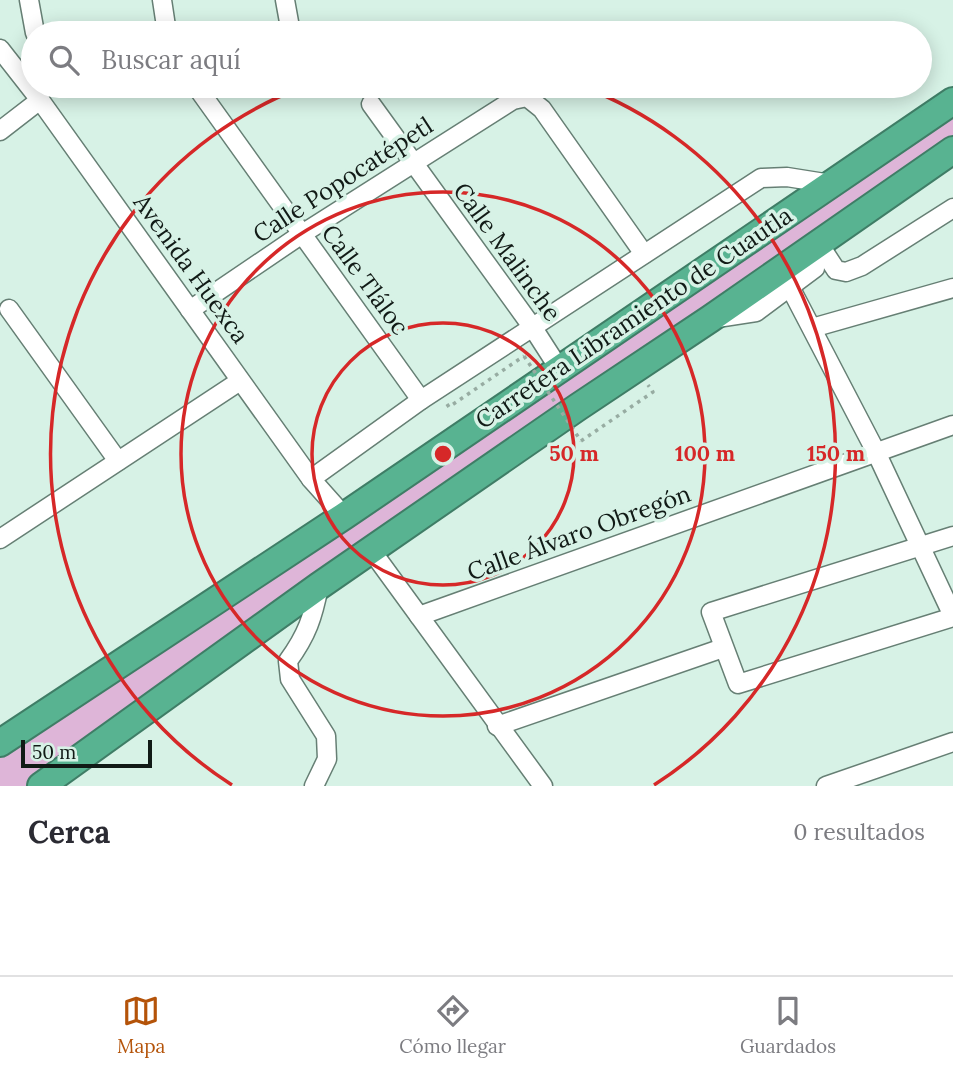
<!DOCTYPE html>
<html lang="es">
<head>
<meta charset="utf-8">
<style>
	:root { --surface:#fff; --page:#f7f7f7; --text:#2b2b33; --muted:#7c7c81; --line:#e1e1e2; --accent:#b45309 }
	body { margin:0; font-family:Lora,serif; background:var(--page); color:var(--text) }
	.scale { position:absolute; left:21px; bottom:18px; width:131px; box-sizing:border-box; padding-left:7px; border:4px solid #111a16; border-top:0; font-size:19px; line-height:24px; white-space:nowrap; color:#111a16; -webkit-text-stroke:5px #d7f2e6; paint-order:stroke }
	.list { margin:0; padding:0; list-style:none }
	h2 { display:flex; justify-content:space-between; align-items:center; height:91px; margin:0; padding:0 28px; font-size:30px }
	h2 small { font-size:23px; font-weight:400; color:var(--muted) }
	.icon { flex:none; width:38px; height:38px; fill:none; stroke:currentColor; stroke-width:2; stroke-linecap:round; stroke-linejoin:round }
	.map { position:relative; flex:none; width:953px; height:786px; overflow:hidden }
	.search { position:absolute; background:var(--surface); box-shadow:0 4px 18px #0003; left:21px; right:21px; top:21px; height:77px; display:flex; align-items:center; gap:18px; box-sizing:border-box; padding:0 24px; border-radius:38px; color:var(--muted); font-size:26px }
	.sheet { height:189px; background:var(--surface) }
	nav { display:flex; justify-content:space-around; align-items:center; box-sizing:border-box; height:98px; border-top:2px solid var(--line); background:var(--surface); font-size:19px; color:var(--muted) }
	nav a { display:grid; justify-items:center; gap:4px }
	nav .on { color:var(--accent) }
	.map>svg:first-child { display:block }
	.green { fill:#deb5d8 }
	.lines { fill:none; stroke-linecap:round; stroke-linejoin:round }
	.minor-casing { stroke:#667f74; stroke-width:21 }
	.highway-casing { stroke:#3f7d66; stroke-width:30 }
	.path { stroke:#97aca2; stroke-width:3.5; stroke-dasharray:3.5 5; stroke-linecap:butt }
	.minor { stroke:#fff; stroke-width:18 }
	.highway { stroke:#58b391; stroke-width:26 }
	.path-bridge { stroke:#97aca2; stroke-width:3.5; stroke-dasharray:3.5 5; stroke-linecap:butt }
	.ring { fill:none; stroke:#d62828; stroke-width:3.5 }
	.labels { text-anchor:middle; stroke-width:7; stroke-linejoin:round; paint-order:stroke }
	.street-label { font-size:24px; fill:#111a16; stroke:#d7f2e6 }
	.centre { fill:#d62828; stroke:#d7f2e6; stroke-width:3.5 }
	.ring-label { font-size:21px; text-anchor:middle; font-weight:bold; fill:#d62828; stroke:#d7f2e6; stroke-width:7; stroke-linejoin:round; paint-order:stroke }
</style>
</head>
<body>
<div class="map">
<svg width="953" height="786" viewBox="0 0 953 786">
	<rect width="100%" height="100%" fill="#d7f2e6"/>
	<path class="green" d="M 953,101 L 953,150 L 42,786 L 0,786 L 0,743 Z"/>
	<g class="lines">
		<defs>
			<g id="minor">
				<path d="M 29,0 L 35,33"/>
				<path d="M 162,0 L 167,33"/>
				<path d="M 285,0 L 291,33"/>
				<path d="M 0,49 L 40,100 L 311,479 L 344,516"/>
				<path d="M 196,86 L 421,400"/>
				<path d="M 371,104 L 533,328 L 560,370"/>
				<path d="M 0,131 L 40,100 L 39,89"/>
				<path d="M 819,244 L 836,270 L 846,272 L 862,266 L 953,208"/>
				<path d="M 790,287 L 876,452 L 953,616"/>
				<path d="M 9,309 L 118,461"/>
				<path d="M 190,310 L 302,234 L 513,100 L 527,97 L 542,109 L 644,254"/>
				<path d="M 717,318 L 756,312 L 815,268 L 813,248"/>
				<path d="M 812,328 L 953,288"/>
				<path d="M 311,479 L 421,400 L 761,178 L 787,177 L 831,184"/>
				<path d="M 953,536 L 711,612 L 738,684 L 953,617"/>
				<path d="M 0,539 L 240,381"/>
				<path d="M 371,550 L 543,786"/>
				<path d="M 419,616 L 953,425"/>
				<path d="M 497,726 L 723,648"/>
				<path d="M 314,786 L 327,759 L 326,736 L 290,679 L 288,661 C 307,635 313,617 319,586"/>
				<path d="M 826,786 L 953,742"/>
			</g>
			<g id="highway">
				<path d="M 0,743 L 344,516 L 953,101"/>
				<path d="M 41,786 L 319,586 L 578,407 L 710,319 L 953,150"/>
			</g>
		</defs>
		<use href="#minor" class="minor-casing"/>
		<use href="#highway" class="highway-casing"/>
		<g class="path">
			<path d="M 447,404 L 449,407 L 524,356"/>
			<path d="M 581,441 L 653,392 L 648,385"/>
		</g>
		<use href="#minor" class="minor"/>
		<use href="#highway" class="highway"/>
		<path class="path-bridge" d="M 524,356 L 581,441"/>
	</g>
	<g class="ring">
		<circle cx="443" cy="454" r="131"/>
		<circle cx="443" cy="454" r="262"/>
		<path d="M232 785A393 393 0 0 1 305 86M581 86A393 393 0 0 1 654 785"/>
	</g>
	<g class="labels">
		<g class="street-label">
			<text transform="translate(343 180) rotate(-33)" y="8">Calle Popocatépetl</text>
			<text transform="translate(507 252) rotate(54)" y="8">Calle Malinche</text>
			<text transform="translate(191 269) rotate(54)" y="8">Avenida Huexca</text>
			<text transform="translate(365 280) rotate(54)" y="8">Calle Tláloc</text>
			<text transform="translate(634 318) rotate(-34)" y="8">Carretera Libramiento de Cuautla</text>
			<text transform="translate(579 533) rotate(-20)" y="8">Calle Álvaro Obregón</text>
		</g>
	</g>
	<circle cx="443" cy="454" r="10" class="centre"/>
	<g class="ring-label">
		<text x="574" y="461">50 m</text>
		<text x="705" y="461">100 m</text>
		<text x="836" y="461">150 m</text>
	</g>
</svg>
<div class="scale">50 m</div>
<div class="search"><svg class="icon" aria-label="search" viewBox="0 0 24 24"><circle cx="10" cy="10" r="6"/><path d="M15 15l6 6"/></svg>Buscar aquí</div>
</div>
<section class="sheet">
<h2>Cerca<small>0 resultados</small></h2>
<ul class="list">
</ul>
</section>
<nav>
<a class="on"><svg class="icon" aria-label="map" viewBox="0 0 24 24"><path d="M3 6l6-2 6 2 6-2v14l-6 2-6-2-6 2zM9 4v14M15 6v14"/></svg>Mapa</a>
<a><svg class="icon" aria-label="directions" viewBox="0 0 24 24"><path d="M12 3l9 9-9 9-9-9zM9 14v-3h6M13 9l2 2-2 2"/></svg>Cómo llegar</a>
<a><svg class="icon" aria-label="saved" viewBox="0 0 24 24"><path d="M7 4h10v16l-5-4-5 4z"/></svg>Guardados</a>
</nav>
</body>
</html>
